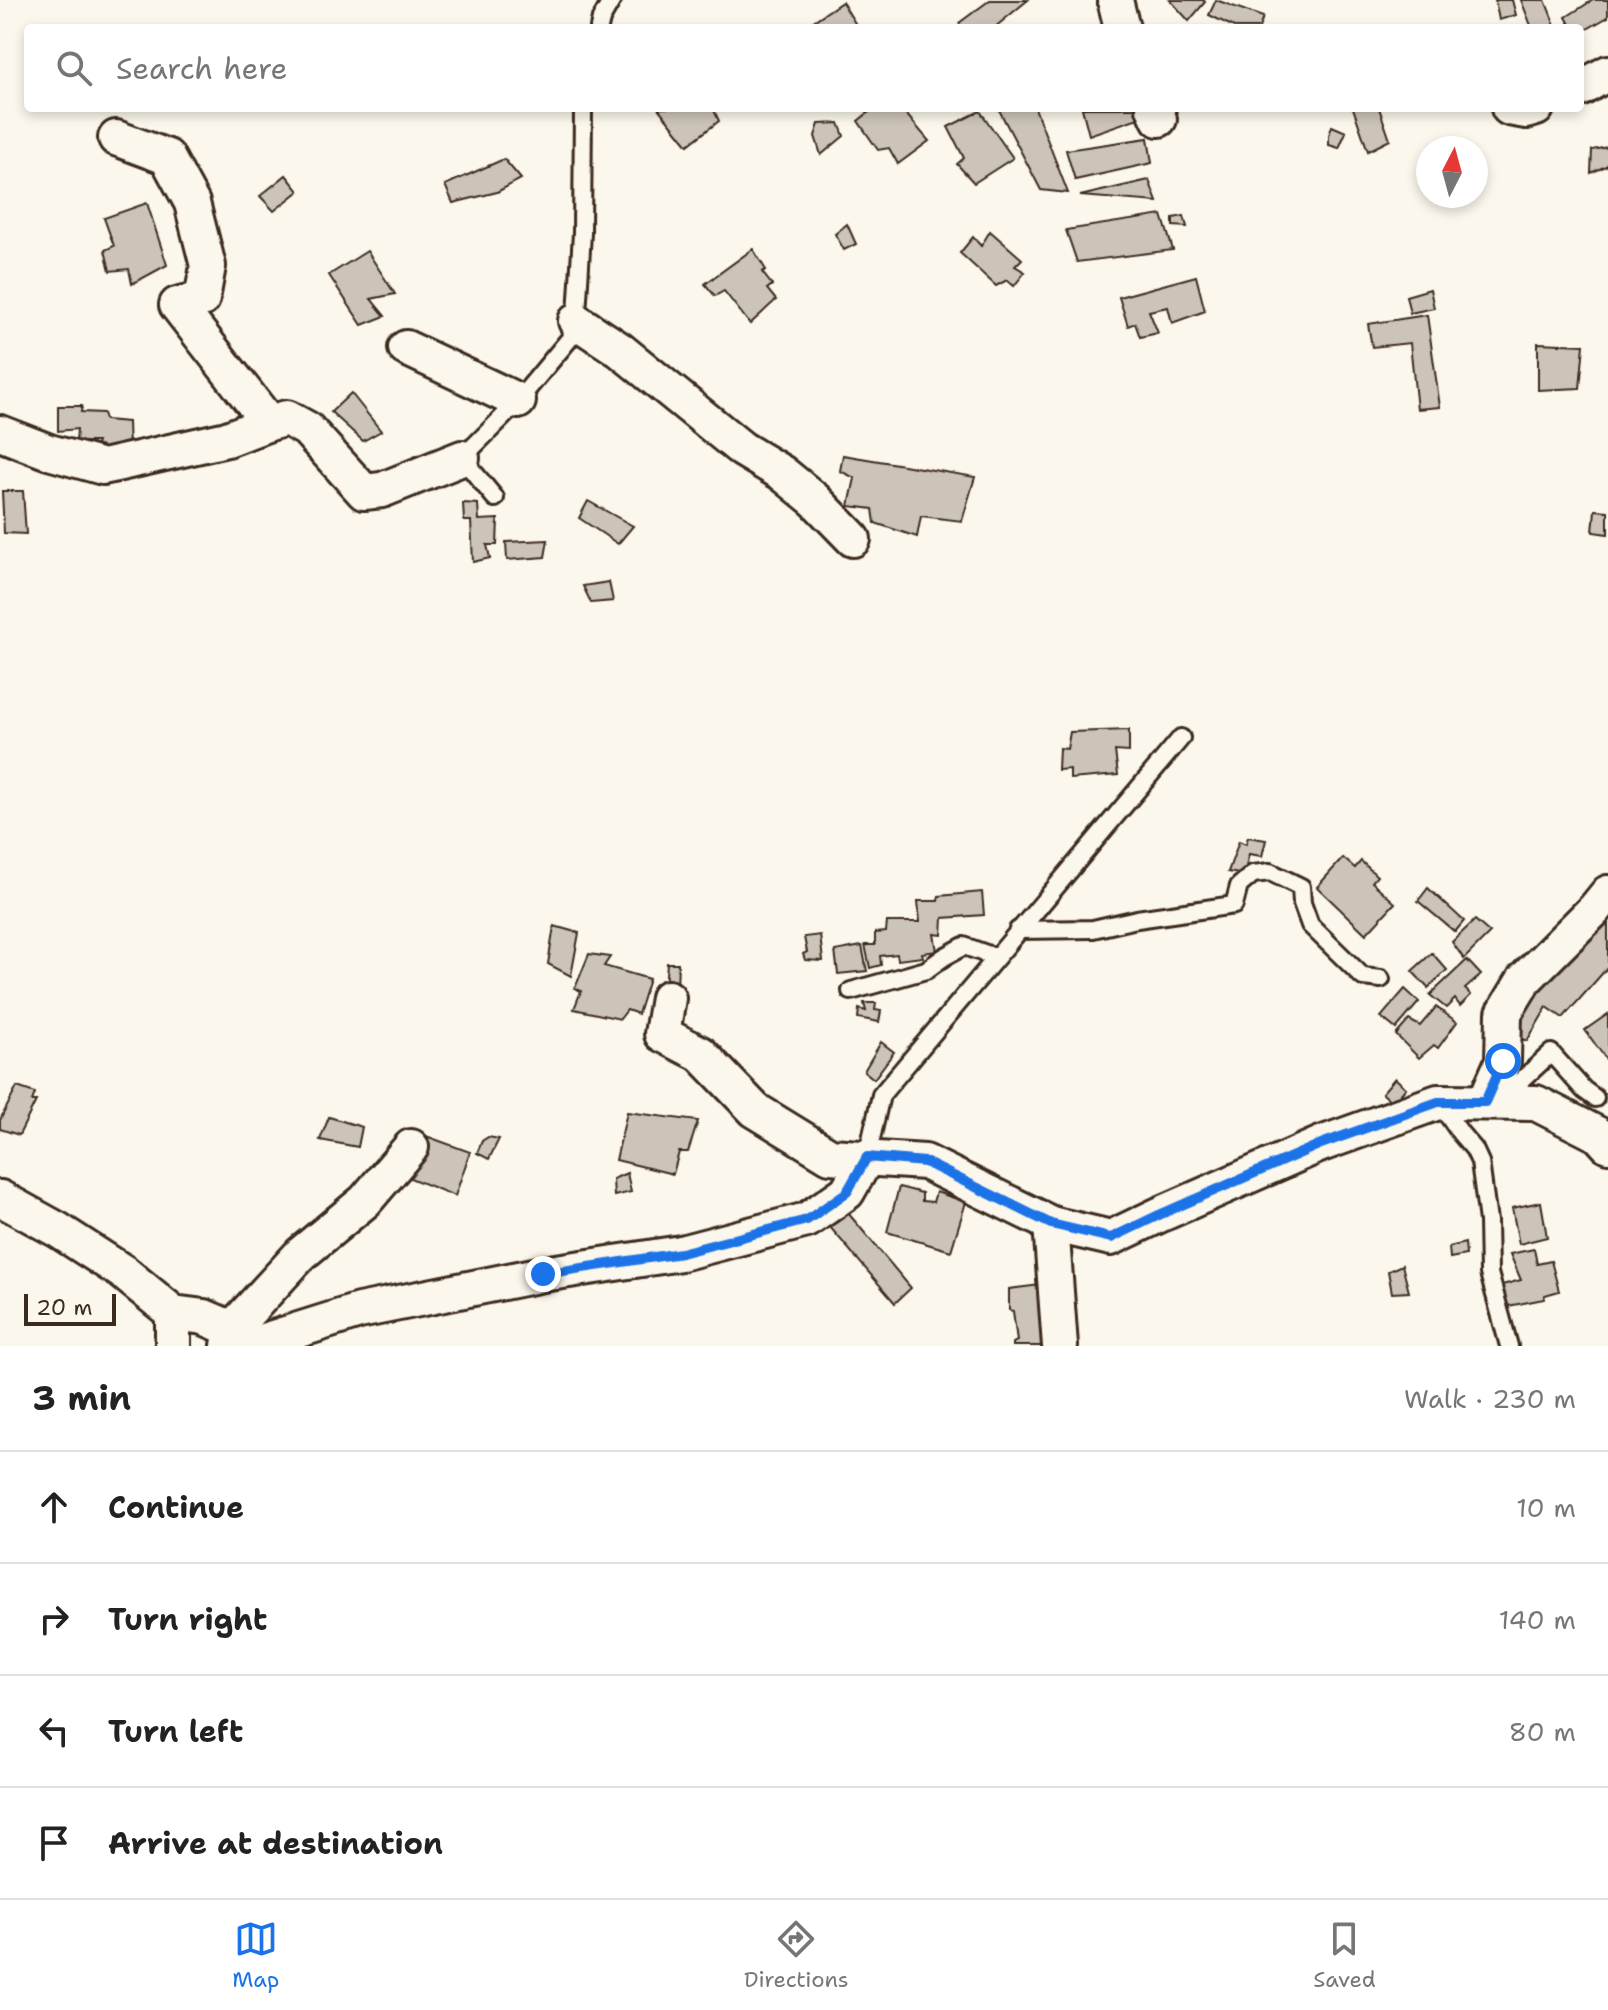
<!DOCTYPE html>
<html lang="en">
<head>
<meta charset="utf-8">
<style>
	:root { --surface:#fff; --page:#f2f2f2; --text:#222; --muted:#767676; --line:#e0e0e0; --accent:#1a73e8 }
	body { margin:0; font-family:"Shantell Sans",sans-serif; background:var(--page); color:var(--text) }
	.compass { position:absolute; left:1416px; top:136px; width:72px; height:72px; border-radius:50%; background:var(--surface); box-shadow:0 4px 12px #0003; rotate:6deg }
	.scale { position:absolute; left:24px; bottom:20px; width:92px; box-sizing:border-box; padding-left:8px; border:4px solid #3b2a1e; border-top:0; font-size:22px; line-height:28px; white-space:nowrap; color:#3b2a1e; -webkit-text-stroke:6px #fbf7ec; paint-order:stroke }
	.stop { position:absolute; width:24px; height:24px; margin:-18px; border:6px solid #1a73e8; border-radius:50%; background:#fff }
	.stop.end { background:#1a73e8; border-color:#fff; box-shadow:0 2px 8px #0008 }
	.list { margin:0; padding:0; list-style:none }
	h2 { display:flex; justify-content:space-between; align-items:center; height:104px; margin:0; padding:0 32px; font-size:34px }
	h2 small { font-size:26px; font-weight:400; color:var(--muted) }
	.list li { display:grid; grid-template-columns:52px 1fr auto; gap:24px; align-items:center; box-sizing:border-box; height:112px; padding:0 32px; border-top:2px solid var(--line) }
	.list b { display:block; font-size:30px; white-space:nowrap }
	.list em { font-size:26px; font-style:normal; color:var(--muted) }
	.icon { flex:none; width:44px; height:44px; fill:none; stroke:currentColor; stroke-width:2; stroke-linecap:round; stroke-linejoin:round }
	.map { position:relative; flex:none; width:1608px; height:1346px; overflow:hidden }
	.search { position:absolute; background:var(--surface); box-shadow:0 4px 12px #0003; left:24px; right:24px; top:24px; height:88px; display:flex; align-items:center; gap:20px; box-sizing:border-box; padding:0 28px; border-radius:8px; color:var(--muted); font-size:30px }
	.sheet { height:552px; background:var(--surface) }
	nav { display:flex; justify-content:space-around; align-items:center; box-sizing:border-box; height:112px; border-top:2px solid var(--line); background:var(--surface); font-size:22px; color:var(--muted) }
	nav a { display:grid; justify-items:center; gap:4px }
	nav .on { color:var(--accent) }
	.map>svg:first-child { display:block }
	.building { fill:#ccc4b9; stroke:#3b2a1e; stroke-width:2 }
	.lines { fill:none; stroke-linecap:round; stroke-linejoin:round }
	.service-casing { stroke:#3b2a1e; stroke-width:22 }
	.minor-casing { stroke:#3b2a1e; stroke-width:40 }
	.service { stroke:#fbf7ec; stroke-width:16 }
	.minor { stroke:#fbf7ec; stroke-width:34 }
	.route { stroke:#1a73e8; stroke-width:10 }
</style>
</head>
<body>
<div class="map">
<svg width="1608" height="1346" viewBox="0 0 1608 1346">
	<rect width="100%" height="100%" fill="#fbf7ec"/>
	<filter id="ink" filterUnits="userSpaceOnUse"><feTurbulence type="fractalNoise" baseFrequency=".0125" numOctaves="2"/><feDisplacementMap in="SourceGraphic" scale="16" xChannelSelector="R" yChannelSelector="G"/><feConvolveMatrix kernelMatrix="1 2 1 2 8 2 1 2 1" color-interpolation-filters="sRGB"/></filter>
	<g filter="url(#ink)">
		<g class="building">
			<path d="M 990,0 L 1028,0 L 994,28 L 962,28 L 959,23 Z"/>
			<path d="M 1170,0 L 1203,0 L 1205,2 L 1189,21 Z"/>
			<path d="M 1216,0 L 1263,17 L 1259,28 L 1236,28 L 1209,15 Z"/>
			<path d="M 1495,0 L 1512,0 L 1516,15 L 1499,20 Z"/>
			<path d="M 1521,0 L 1545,0 L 1556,28 L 1532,28 Z"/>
			<path d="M 1593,0 L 1608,0 L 1608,17 L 1580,33 L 1580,28 L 1572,28 L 1566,17 Z"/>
			<path d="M 842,2 L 858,28 L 803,28 Z"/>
			<path d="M 658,108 L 713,108 L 719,121 L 688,145 Z"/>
			<path d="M 874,108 L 901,108 L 929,141 L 898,164 L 889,148 L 878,150 L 858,121 Z"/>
			<path d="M 998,108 L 1035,108 L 1068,193 L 1041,190 Z"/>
			<path d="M 1082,108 L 1144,108 L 1147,115 L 1089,135 Z"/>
			<path d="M 1353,108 L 1379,108 L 1390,140 L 1368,151 Z"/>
			<path d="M 980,111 L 1013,158 L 974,183 L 957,164 L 964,158 L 948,127 Z"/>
			<path d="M 839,123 L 844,136 L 821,155 L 815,136 L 819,124 Z"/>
			<path d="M 1332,126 L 1346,132 L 1339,148 L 1329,145 L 1329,135 Z"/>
			<path d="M 1148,138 L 1152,163 L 1075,180 L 1066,150 Z"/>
			<path d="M 1608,147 L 1608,165 L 1591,173 L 1592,150 Z"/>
			<path d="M 504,159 L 521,179 L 497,192 L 453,203 L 445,185 Z"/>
			<path d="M 286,175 L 299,191 L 274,211 L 260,196 Z"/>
			<path d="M 1149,180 L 1157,202 L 1080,196 Z"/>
			<path d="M 147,203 L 167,265 L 132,284 L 129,269 L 110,271 L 105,250 L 114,246 L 104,218 Z"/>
			<path d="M 1162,215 L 1173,250 L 1077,262 L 1066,230 Z"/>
			<path d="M 1184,216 L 1187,227 L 1173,226 L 1173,218 Z"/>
			<path d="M 847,224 L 856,244 L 844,250 L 835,234 Z"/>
			<path d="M 990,231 L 1022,259 L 1015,266 L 1025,272 L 1014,286 L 1007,280 L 996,286 L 960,253 L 973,237 L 981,246 Z"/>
			<path d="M 753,249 L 766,270 L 762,272 L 772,285 L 767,289 L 776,300 L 750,324 L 724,291 L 715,296 L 705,284 Z"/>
			<path d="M 367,251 L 395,294 L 371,299 L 385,316 L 362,325 L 329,275 Z"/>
			<path d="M 1196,276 L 1205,311 L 1172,323 L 1168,307 L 1149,311 L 1158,333 L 1140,337 L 1135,323 L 1128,326 L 1119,297 Z"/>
			<path d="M 1430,289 L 1434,308 L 1410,313 L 1406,296 Z"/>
			<path d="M 1427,315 L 1440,407 L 1417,409 L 1410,343 L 1372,347 L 1368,324 Z"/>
			<path d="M 1538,343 L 1584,345 L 1580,388 L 1538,390 Z"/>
			<path d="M 351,393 L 381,431 L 363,441 L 331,412 Z"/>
			<path d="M 58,406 L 82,406 L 81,412 L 103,413 L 105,420 L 128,422 L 129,451 L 95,448 L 97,442 L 76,442 L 77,429 L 58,431 Z"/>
			<path d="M 843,455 L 975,477 L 962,521 L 921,516 L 917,537 L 875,523 L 873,509 L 849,506 L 855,478 L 840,471 Z"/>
			<path d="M 2,491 L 23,491 L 26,534 L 4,533 Z"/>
			<path d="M 588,501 L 633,526 L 618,544 L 579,518 Z"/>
			<path d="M 463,503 L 478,504 L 479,520 L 498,519 L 497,545 L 487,545 L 490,558 L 473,562 L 471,521 L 464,521 Z"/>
			<path d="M 1595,510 L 1608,511 L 1608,534 L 1593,532 Z"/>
			<path d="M 548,540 L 545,557 L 507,560 L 506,542 Z"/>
			<path d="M 609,582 L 613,601 L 591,603 L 583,586 Z"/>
			<path d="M 1129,730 L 1129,752 L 1115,751 L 1118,775 L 1070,779 L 1070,769 L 1058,770 L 1059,748 L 1067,749 L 1070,732 Z"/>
			<path d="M 1248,837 L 1266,840 L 1262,856 L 1249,854 L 1244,875 L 1228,872 L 1239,841 L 1246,844 Z"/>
			<path d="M 1343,858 L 1355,868 L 1361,861 L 1377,876 L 1372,882 L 1395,903 L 1366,934 L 1317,887 Z"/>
			<path d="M 1428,888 L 1464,921 L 1455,932 L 1418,901 Z"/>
			<path d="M 982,892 L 984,915 L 943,918 L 942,935 L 934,934 L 937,951 L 922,953 L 923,957 L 898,960 L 897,954 L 880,956 L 881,965 L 870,968 L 865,945 L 875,945 L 875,933 L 886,932 L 887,922 L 920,922 L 918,901 L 938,901 L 939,896 Z"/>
			<path d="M 1608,911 L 1608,967 L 1563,1018 L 1547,1007 L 1527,1041 L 1512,1035 L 1528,1005 L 1524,1000 Z"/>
			<path d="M 1475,920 L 1490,933 L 1464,959 L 1452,942 Z"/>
			<path d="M 554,926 L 579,933 L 571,976 L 548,964 Z"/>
			<path d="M 820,935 L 823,961 L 805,960 L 803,954 L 807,952 L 804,937 Z"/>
			<path d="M 862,946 L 867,971 L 838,974 L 835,951 Z"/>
			<path d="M 1432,953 L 1447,970 L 1428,988 L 1412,971 Z"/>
			<path d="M 589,954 L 610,957 L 604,966 L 649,979 L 638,1014 L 627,1010 L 620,1019 L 574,1009 L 581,991 L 575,988 Z"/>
			<path d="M 1467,960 L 1481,975 L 1465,989 L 1471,995 L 1460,1006 L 1455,999 L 1446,1008 L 1430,995 Z"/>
			<path d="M 667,963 L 678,963 L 677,990 L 665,987 Z"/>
			<path d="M 1405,989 L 1419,1002 L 1396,1029 L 1381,1017 Z"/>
			<path d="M 864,1003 L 876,1003 L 875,1010 L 881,1011 L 879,1022 L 858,1018 L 859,1009 L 866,1011 Z"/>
			<path d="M 1436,1007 L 1457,1022 L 1438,1048 L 1434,1045 L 1419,1058 L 1396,1035 L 1409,1020 L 1420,1026 Z"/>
			<path d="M 1608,1014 L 1608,1062 L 1585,1030 Z"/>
			<path d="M 881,1042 L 894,1052 L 874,1079 L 864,1071 Z"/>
			<path d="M 1395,1078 L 1406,1088 L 1393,1103 L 1382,1093 Z"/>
			<path d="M 17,1087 L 35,1093 L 32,1101 L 36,1101 L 19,1135 L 0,1129 L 0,1120 Z"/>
			<path d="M 627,1112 L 698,1121 L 688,1152 L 679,1152 L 673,1174 L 616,1160 Z"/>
			<path d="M 329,1117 L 362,1127 L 358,1147 L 320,1140 Z"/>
			<path d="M 426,1136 L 470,1152 L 455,1196 L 410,1178 Z"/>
			<path d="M 488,1137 L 499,1139 L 489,1159 L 477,1153 L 482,1141 Z"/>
			<path d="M 627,1173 L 631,1192 L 614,1196 L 613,1179 Z"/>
			<path d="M 899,1187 L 922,1193 L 922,1201 L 933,1202 L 936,1192 L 966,1202 L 951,1251 L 887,1232 Z"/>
			<path d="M 1541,1202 L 1547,1237 L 1519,1244 L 1512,1208 Z"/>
			<path d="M 848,1213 L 911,1288 L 895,1303 L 829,1226 Z"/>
			<path d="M 1465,1243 L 1466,1255 L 1450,1258 L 1449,1247 Z"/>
			<path d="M 1534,1249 L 1537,1264 L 1551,1261 L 1559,1291 L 1545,1295 L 1544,1299 L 1508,1306 L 1502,1285 L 1521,1280 L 1510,1254 Z"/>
			<path d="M 1402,1265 L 1409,1292 L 1392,1293 L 1388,1271 Z"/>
			<path d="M 1040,1285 L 1046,1346 L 1013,1346 L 1013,1343 L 1017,1341 L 1013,1311 L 1009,1310 L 1009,1289 Z"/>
		</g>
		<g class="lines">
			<defs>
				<g id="service">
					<path d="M 599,28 L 601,19 L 612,0"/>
					<path d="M 495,498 L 462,458 L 512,408 L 576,331 L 582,233 L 583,108"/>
					<path d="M 1018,930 L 1093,929 L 1137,919 L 1234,905 L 1239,886 L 1253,874 L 1270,872 L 1301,887 L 1302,903 L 1310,925 L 1363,977 L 1381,979"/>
					<path d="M 851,991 L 926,970 L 944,957 L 964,946 L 995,957"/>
					<path d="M 1498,1097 L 1510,1091 L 1551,1053 L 1584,1090 L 1595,1098"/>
					<path d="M 1439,1103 L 1461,1134 L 1474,1149 L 1480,1162 L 1488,1221 L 1489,1273 L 1509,1346"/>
					<path d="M 867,1157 L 881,1095 L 1181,738"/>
				</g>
				<g id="minor">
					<path d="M 1115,0 L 1122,28"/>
					<path d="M 1580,89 L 1608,73"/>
					<path d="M 1154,108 L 1159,119"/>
					<path d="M 1509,108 L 1526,111 L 1536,108"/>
					<path d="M 116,138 L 167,157 L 192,203 L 208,266 L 202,299 L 177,305 L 269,423 L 287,418 L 307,429 L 364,492 L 382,490 L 462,458"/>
					<path d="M 576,321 L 620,350 L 742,449 L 782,473 L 815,500 L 853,539"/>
					<path d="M 406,348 L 518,401"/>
					<path d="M 0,433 L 49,452 L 103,467 L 227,439 L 269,423"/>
					<path d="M 668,998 L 662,1034 L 701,1054 L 755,1110 L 830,1156 L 925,1162 L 1051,1224 L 1111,1238 L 1159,1215 L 1321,1144 L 1438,1102 L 1536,1103 L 1599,1135 L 1608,1145"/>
					<path d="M 1485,1102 L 1503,1061 L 1504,1013 L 1524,980 L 1595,909 L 1608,893"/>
					<path d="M 0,1198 L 58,1230 L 123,1272 L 173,1313 L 204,1317 L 232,1329 L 229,1346"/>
					<path d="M 1051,1224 L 1060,1346"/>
					<path d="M 173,1313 L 173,1346"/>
					<path d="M 232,1329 L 301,1254 L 365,1201 L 411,1147"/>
					<path d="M 248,1346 L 359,1311 L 543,1274 L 681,1253 L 807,1220 L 847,1192 L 867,1157"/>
				</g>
			</defs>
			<use href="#service" class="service-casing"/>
			<use href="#minor" class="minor-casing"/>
			<use href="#service" class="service"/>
			<use href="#minor" class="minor"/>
		</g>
	</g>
	<g class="lines" filter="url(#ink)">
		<path class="route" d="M 543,1274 L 681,1253 L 807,1220 L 847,1192 L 867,1157 L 925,1162 L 1051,1224 L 1111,1238 L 1159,1215 L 1321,1144 L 1438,1102 L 1485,1102 L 1503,1061"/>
	</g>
</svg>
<svg class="compass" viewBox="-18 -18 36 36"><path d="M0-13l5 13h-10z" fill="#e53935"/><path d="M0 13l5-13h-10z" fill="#767676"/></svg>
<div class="scale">20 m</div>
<div class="stop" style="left:1503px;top:1061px"></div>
<div class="stop end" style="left:543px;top:1274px"></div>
<div class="search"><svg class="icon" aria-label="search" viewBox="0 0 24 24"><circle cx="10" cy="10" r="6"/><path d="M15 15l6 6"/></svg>Search here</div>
</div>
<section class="sheet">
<h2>3 min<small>Walk · 230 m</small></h2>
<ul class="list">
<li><svg class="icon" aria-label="ahead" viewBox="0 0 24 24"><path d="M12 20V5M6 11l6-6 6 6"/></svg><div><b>Continue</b></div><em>10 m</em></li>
<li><svg class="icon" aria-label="right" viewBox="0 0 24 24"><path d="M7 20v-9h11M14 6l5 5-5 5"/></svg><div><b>Turn right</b></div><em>140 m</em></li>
<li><svg class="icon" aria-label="left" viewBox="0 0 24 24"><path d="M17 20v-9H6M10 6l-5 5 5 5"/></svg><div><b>Turn left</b></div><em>80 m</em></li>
<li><svg class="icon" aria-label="arrive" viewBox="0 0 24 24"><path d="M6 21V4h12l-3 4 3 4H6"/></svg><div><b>Arrive at destination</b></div></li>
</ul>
</section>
<nav>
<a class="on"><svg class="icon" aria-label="map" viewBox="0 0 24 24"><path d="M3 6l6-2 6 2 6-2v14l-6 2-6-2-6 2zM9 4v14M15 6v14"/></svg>Map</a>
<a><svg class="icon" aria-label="directions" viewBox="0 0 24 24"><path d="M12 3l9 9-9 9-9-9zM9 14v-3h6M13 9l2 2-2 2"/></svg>Directions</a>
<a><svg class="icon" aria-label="saved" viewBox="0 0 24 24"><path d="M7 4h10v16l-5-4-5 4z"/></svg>Saved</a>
</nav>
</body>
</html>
